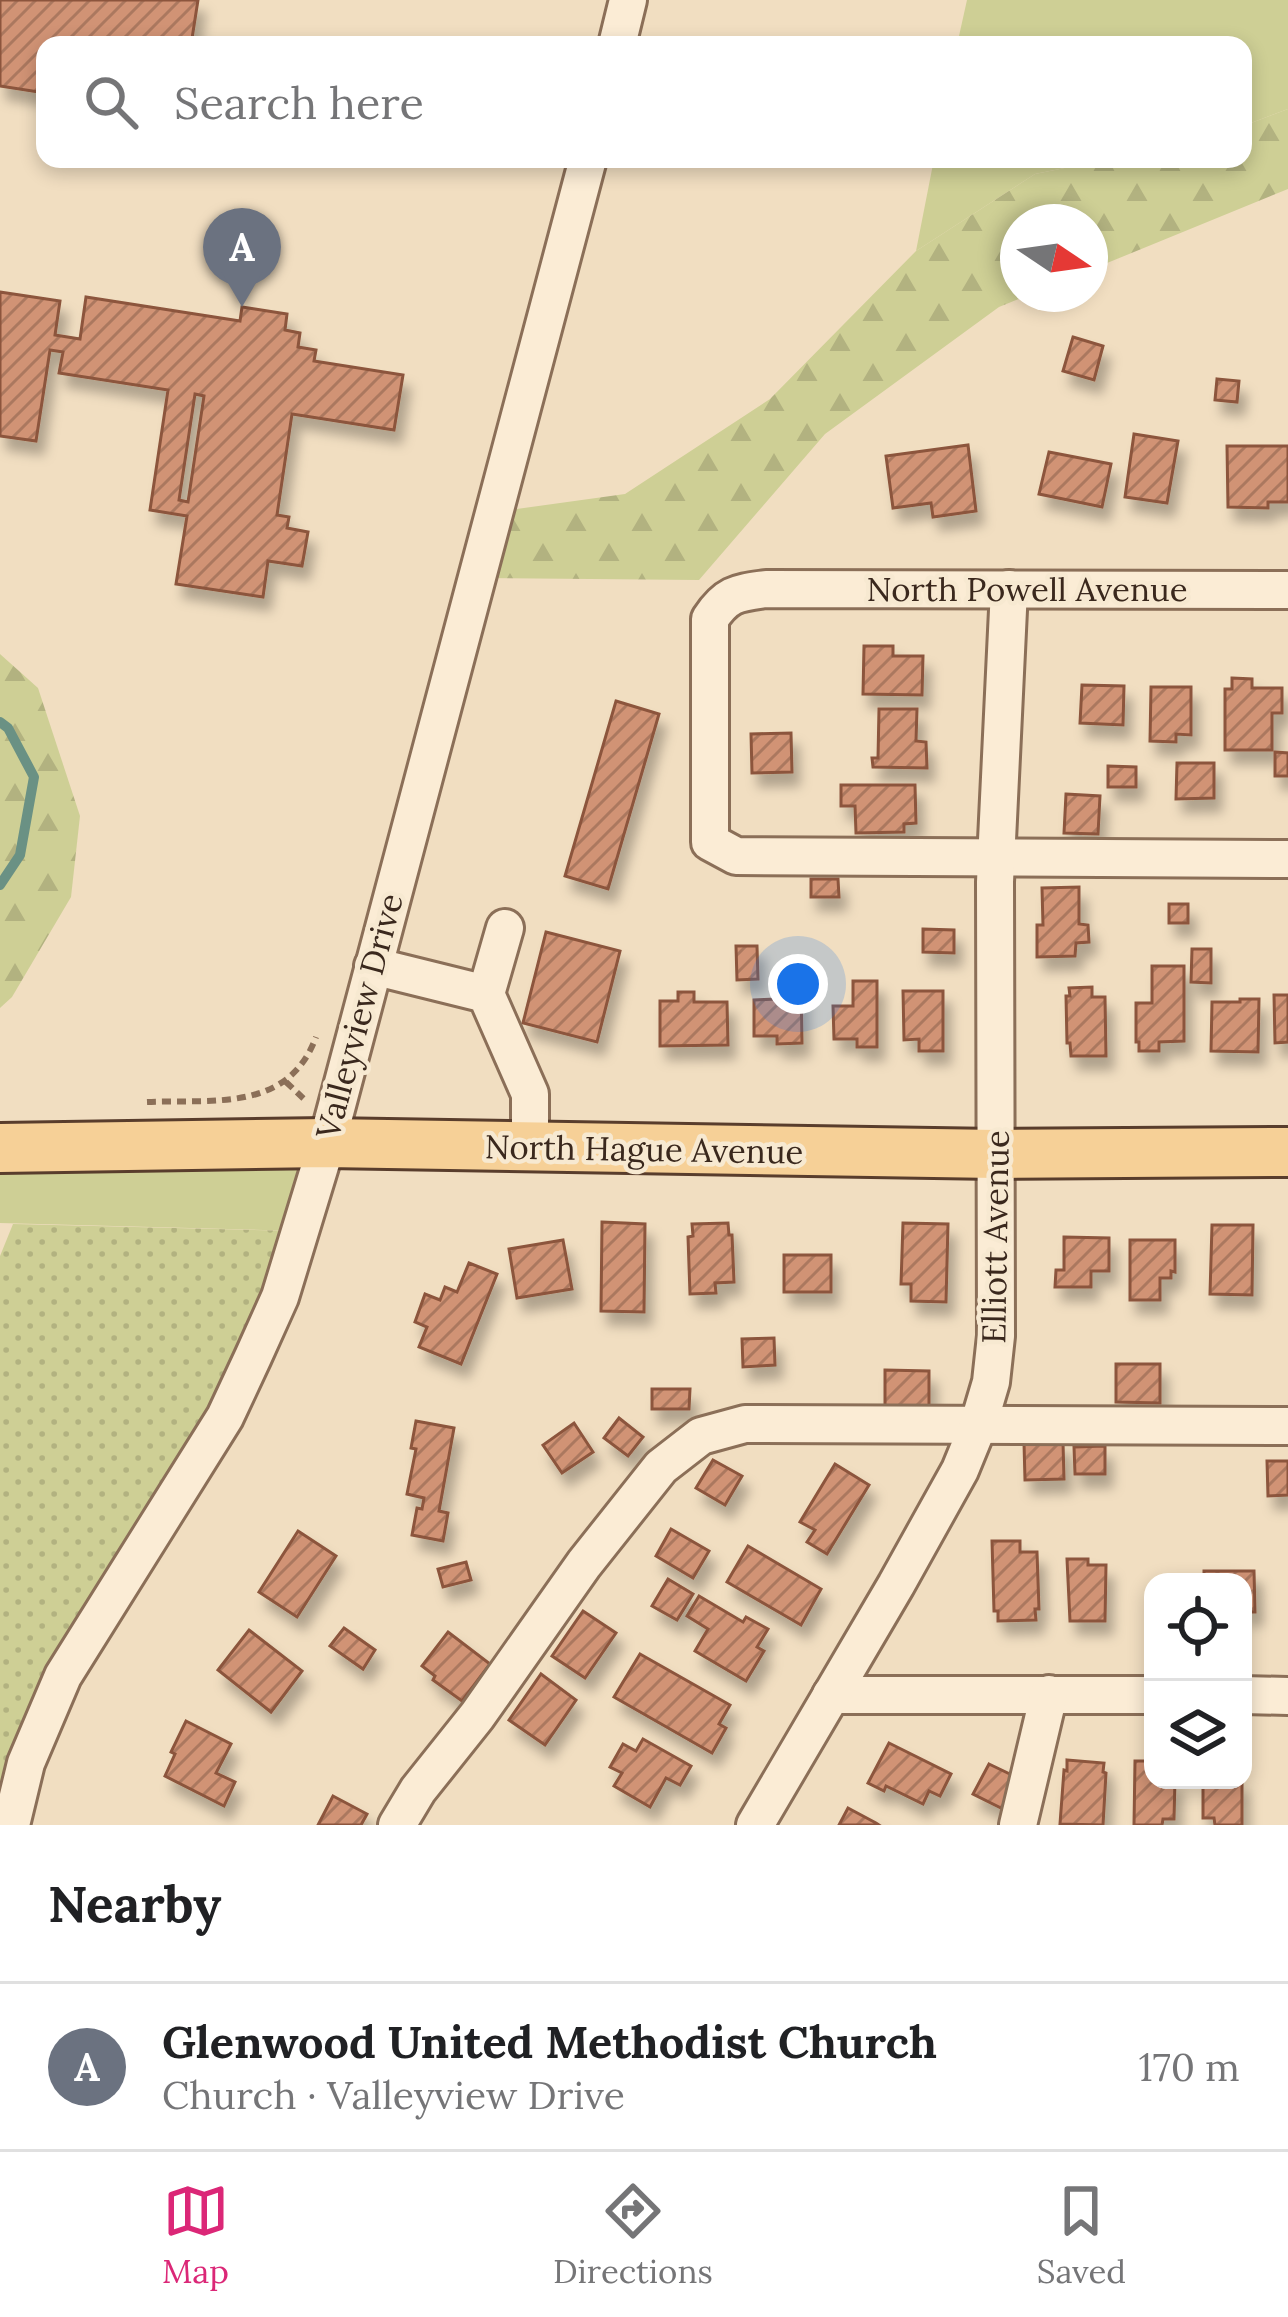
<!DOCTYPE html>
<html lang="en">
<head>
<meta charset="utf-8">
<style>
	:root { --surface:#fff; --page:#f6f6f6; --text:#202124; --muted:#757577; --line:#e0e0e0; --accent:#db2777 }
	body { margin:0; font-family:Lora,serif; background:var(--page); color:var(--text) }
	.controls { position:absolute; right:36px; bottom:36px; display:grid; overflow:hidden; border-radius:24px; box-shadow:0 6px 18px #0003 }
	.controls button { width:108px; height:108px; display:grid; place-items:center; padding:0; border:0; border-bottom:3px solid var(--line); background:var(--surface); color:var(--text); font:60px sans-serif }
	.compass { position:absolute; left:1000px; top:204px; width:108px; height:108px; border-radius:50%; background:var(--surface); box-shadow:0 6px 18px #0003; rotate:103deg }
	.you { position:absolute; left:798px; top:984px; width:42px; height:42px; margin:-30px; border:9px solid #fff; border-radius:50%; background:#1a73e8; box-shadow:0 0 0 18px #1a73e833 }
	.badge { display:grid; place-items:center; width:78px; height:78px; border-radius:50%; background:var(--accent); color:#fff; font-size:39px; font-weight:700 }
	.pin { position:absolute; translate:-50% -99px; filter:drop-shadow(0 3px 6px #0008) }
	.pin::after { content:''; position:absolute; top:63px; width:42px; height:36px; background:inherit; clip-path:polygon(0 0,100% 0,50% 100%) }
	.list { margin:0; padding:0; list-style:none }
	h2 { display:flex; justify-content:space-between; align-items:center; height:156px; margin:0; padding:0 48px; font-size:51px }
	h2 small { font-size:39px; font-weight:400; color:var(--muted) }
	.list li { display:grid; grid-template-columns:78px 1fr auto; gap:36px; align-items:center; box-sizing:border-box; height:168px; padding:0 48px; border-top:3px solid var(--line) }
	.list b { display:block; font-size:45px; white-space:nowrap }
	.list p { margin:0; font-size:39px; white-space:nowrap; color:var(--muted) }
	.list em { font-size:39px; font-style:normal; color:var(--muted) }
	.icon { flex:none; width:66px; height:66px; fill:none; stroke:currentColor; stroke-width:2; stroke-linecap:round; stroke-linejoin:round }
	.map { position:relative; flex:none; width:1288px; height:1825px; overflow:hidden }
	.search { position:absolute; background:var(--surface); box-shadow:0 6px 18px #0003; left:36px; right:36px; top:36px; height:132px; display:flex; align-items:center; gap:30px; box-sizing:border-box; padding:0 42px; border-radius:24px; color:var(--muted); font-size:45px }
	.sheet { height:324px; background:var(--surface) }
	nav { display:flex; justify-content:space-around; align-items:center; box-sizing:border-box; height:168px; border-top:3px solid var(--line); background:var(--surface); font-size:33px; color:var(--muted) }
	nav a { display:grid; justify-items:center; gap:6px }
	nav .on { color:var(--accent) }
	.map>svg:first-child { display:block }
	.grass { fill:#cecf95 }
	.forest { fill:url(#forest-firs) }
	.park { fill:url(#park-dots) }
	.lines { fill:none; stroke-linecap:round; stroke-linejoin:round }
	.stream { stroke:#6a9184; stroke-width:10 }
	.building { fill:url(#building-hatch); stroke:#8c553c; stroke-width:3; fill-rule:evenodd; filter:url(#shadow) }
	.minor-casing { stroke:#8b6f58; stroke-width:42 }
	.major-casing { stroke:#593d2c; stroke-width:54 }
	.path { stroke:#8b6f58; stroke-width:6; stroke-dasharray:9 6; stroke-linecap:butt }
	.minor { stroke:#fbecd5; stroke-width:36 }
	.major { stroke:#f6d097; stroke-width:48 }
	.labels { text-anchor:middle; stroke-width:9; stroke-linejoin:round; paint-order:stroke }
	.street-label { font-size:33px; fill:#3a281d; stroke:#f7e9d1 }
</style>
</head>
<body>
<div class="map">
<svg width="1288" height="1825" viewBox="0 0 1288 1825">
	<defs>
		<pattern id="forest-firs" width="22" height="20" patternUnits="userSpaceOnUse" patternTransform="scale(3)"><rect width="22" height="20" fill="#cecf95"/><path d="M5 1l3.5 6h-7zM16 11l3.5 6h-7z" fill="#b2b280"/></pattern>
		<pattern id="park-dots" width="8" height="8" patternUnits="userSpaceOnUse" patternTransform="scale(3)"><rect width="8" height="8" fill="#cecf95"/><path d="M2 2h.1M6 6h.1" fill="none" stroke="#b2b280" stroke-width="1.8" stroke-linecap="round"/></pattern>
		<pattern id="building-hatch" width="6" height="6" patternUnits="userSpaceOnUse" patternTransform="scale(3)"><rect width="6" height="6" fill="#d19375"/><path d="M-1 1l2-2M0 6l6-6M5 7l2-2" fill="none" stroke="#ab785f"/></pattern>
		<filter id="shadow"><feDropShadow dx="7" dy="13" stdDeviation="6" flood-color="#0004"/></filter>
	</defs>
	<rect width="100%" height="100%" fill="#f1dec1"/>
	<g class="grass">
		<path d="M 967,0 L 1288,0 L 1288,109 L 1243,126 L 1243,45 L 957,45 Z"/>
		<path d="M 934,159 L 1109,159 L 1035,174 L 916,251 Z"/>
		<path d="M 327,1143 L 300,1231 L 0,1223 L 0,1148 Z"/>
	</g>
	<g class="forest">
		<path d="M 1288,109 L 1288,189 L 1090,270 L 1090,222 L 1018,222 L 1018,294 L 1031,294 L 999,307 L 825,434 L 699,580 L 476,578 L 495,512 L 625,494 L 770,399 L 916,251 L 1035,174 L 1109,159 L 1243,159 L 1243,126 Z"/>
		<path d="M 0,654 L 38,688 L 80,816 L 71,897 L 12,997 L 0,1008 Z"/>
	</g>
	<path class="park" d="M 13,1224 L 300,1231 L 0,1825 L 0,1256 Z"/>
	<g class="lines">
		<path class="stream" d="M 0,722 L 8,728 L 34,777 L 20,855 L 0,885"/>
	</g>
	<g class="building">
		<path d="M 0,0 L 198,0 L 191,45 L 45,45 L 45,93 L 0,86 Z"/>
		<path d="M 0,292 L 60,301 L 55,335 L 80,339 L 86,297 L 240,321 L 242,307 L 287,314 L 285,330 L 300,333 L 298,347 L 316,350 L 314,361 L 403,375 L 394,430 L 292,414 L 277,515 L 289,517 L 287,528 L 308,532 L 302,566 L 268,561 L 263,597 L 176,584 L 187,516 L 150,510 L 168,390 L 59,373 L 63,352 L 50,350 L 36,441 L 0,436 ZM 195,394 L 204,396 L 188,502 L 179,500 Z"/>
		<path d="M 1073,337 L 1103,346 L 1094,380 L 1063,371 Z"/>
		<path d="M 1217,379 L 1239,381 L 1237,402 L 1215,400 Z"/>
		<path d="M 1134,434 L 1178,441 L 1167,503 L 1125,497 Z"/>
		<path d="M 968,445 L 976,511 L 933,517 L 931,503 L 893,508 L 886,456 Z"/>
		<path d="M 1227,446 L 1288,446 L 1288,502 L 1268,502 L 1268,508 L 1228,507 Z"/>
		<path d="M 1049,452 L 1111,464 L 1102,507 L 1039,494 Z"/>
		<path d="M 864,646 L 893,646 L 893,656 L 923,656 L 922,695 L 863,694 Z"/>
		<path d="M 1232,678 L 1252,679 L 1252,688 L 1282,688 L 1282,713 L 1272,713 L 1272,750 L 1225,750 L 1225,689 L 1232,689 Z"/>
		<path d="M 1082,685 L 1124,686 L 1123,725 L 1080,723 Z"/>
		<path d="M 1151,687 L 1191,687 L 1191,735 L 1176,734 L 1176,742 L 1150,741 Z"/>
		<path d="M 616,701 L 659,714 L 608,889 L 565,876 Z"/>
		<path d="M 879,709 L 917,709 L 916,741 L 926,742 L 927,768 L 873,767 L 872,758 L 878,758 Z"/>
		<path d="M 791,733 L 792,772 L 752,773 L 751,734 Z"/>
		<path d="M 1275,752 L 1288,753 L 1288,776 L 1275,776 Z"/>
		<path d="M 1177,763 L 1214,763 L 1214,798 L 1176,799 Z"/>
		<path d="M 1108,766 L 1136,767 L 1136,787 L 1108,787 Z"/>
		<path d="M 841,785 L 915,785 L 916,823 L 904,824 L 904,832 L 856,833 L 855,806 L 841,806 Z"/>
		<path d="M 1066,794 L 1100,796 L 1098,834 L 1064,833 Z"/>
		<path d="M 811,879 L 838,879 L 839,897 L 811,897 Z"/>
		<path d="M 1079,887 L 1079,924 L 1088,925 L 1089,942 L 1076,943 L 1075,956 L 1037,957 L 1037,925 L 1043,925 L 1042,888 Z"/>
		<rect x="1169" y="904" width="19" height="19"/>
		<path d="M 923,929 L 954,930 L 954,953 L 923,952 Z"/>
		<path d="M 546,932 L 620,951 L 597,1042 L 523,1023 Z"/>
		<path d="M 736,946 L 757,946 L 758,979 L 737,980 Z"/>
		<path d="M 1192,949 L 1211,949 L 1211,983 L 1191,982 Z"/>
		<path d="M 1152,966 L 1184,966 L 1184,1041 L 1159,1042 L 1159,1051 L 1139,1051 L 1139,1042 L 1136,1042 L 1136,1003 L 1152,1003 Z"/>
		<path d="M 775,979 L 801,979 L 802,1043 L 777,1044 L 777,1036 L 754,1036 L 754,1000 L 776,999 Z"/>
		<path d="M 853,981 L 877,981 L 877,1047 L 857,1047 L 857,1039 L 834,1039 L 833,1006 L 853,1006 Z"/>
		<path d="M 1092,987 L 1092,997 L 1105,997 L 1106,1056 L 1071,1056 L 1070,1043 L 1067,1043 L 1066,996 L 1070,996 L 1069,988 Z"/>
		<path d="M 903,991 L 943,991 L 943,1051 L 919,1051 L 919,1039 L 904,1040 Z"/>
		<path d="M 678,992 L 694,992 L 694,1002 L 727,1002 L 728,1045 L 660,1046 L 660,1001 L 678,1001 Z"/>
		<path d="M 1274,995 L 1288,995 L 1288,1042 L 1275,1043 Z"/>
		<path d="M 1240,999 L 1259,999 L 1258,1052 L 1211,1051 L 1212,1002 L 1240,1002 Z"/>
		<path d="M 602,1222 L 645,1224 L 644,1312 L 601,1311 Z"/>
		<path d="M 728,1223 L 729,1235 L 732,1235 L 734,1282 L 715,1283 L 716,1293 L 690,1294 L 688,1237 L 693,1236 L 692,1224 Z"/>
		<path d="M 903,1223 L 948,1224 L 946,1302 L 911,1301 L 911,1284 L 901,1284 Z"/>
		<path d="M 1212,1225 L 1253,1225 L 1252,1295 L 1210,1294 Z"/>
		<path d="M 1064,1237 L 1109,1238 L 1109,1271 L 1091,1271 L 1091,1287 L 1055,1287 L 1056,1270 L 1064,1270 Z"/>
		<path d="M 563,1240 L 572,1289 L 517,1298 L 509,1249 Z"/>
		<path d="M 1130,1240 L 1175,1240 L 1175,1272 L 1171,1271 L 1171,1278 L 1160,1278 L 1160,1300 L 1130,1300 Z"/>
		<rect x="784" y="1255" width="47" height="37"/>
		<path d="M 469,1263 L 497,1274 L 461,1364 L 419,1347 L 427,1327 L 415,1322 L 425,1294 L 440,1300 L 445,1287 L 457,1292 Z"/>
		<path d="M 774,1338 L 775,1365 L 743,1367 L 742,1339 Z"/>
		<path d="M 1116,1364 L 1160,1364 L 1160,1403 L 1116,1402 Z"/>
		<path d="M 885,1370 L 929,1371 L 929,1408 L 885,1408 Z"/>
		<path d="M 652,1389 L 690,1389 L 689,1409 L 652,1409 Z"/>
		<path d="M 619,1418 L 643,1437 L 628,1456 L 604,1438 Z"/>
		<path d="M 416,1421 L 454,1428 L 439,1511 L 448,1513 L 443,1541 L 412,1535 L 417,1508 L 422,1509 L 424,1498 L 407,1494 L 416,1449 L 411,1448 Z"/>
		<path d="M 574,1423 L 593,1452 L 562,1473 L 543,1445 Z"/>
		<path d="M 1063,1442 L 1064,1479 L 1025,1480 L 1024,1443 Z"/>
		<path d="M 1105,1446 L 1105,1474 L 1075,1474 L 1074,1447 Z"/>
		<path d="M 713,1460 L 742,1476 L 725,1505 L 696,1488 Z"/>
		<path d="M 1267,1461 L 1288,1461 L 1288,1495 L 1268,1496 Z"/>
		<path d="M 835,1464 L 869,1485 L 827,1554 L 807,1542 L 815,1530 L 800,1522 Z"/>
		<path d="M 671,1529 L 709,1551 L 693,1578 L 656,1556 Z"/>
		<path d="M 298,1531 L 336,1556 L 297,1617 L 259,1592 Z"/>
		<path d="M 992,1541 L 1020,1541 L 1020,1552 L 1037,1552 L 1039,1609 L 1035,1609 L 1036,1620 L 998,1621 L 998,1611 L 994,1611 Z"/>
		<path d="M 748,1546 L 821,1589 L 801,1625 L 727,1582 Z"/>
		<path d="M 1067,1559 L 1088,1559 L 1088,1565 L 1106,1565 L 1105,1621 L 1070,1621 Z"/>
		<path d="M 466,1562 L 471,1580 L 443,1587 L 438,1569 Z"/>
		<path d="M 1204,1571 L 1254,1571 L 1255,1612 L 1243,1612 L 1243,1582 L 1204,1582 Z"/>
		<path d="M 668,1579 L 693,1594 L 677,1620 L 652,1606 Z"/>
		<path d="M 699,1596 L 743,1622 L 746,1617 L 768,1629 L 757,1647 L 764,1651 L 746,1681 L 695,1651 L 708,1629 L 687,1616 Z"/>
		<path d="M 583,1611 L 616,1633 L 585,1678 L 552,1656 Z"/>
		<path d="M 344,1628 L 375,1650 L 363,1669 L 330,1646 Z"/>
		<path d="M 249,1630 L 302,1671 L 271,1712 L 218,1670 Z"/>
		<path d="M 448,1632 L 490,1664 L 462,1701 L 433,1680 L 435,1676 L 422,1666 Z"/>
		<path d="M 640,1654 L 730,1705 L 719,1724 L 726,1728 L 712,1753 L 614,1697 Z"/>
		<path d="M 541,1674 L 576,1700 L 545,1745 L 509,1720 Z"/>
		<path d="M 186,1721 L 231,1744 L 216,1773 L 235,1782 L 224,1806 L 165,1776 L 175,1754 L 171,1752 Z"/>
		<path d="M 643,1739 L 691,1766 L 680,1785 L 666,1778 L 650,1807 L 614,1786 L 622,1773 L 610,1767 L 623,1744 L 636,1751 Z"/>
		<path d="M 889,1743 L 951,1774 L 940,1796 L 929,1791 L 923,1804 L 886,1786 L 884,1791 L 868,1783 Z"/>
		<path d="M 1067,1760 L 1104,1763 L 1103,1772 L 1106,1773 L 1103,1825 L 1060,1824 L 1064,1770 L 1067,1771 Z"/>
		<path d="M 1135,1761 L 1153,1761 L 1153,1780 L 1175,1780 L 1174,1819 L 1163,1819 L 1162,1825 L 1134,1825 Z"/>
		<path d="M 989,1764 L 1018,1778 L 1003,1809 L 973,1794 Z"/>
		<path d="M 1203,1780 L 1242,1780 L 1242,1825 L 1215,1825 L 1214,1818 L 1203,1818 Z"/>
		<path d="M 333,1796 L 367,1814 L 361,1825 L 318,1825 Z"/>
		<path d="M 848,1808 L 876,1823 L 879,1825 L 839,1825 Z"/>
	</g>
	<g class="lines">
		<defs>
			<g id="minor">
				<path d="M 617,45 L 628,0"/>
				<path d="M 1288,590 L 766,589 C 738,593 727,593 710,619 L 710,842 L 736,856 L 1288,859"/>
				<path d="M 373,966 L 486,994 L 530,1094 L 530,1147"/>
				<path d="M 486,994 L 505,928"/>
				<path d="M 831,1695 L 1153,1695"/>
				<path d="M 1243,1695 L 1288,1696"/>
				<path d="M 11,1825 L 26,1763 L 63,1676 L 225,1417 L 253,1357 L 280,1297 L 327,1143 L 588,159"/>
				<path d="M 397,1825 L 418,1790 L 477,1716 L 584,1564 L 661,1467 L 701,1436 L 745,1424 L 1288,1426"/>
				<path d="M 755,1825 L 896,1585 L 960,1470 L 978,1426 L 991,1382 L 996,1336 L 995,882 L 1009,589"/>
				<path d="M 1018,1825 L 1049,1694"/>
			</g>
			<path id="major" d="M 0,1148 L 327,1143 L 996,1154 L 1288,1152"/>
		</defs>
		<use href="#minor" class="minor-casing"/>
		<use href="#major" class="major-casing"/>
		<g class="path">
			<path d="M 286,1082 L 304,1099"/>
			<path d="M 147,1102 C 212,1099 288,1113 316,1037"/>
		</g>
		<use href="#minor" class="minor"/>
		<use href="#major" class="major"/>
	</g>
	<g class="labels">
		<g class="street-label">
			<text x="1027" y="601">North Powell Avenue</text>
			<text transform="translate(359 1016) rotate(-75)" y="12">Valleyview Drive</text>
			<text transform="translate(644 1149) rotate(1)" y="12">North Hague Avenue</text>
			<text transform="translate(995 1237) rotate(-89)" y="12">Elliott Avenue</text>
		</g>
	</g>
</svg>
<div class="controls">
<button><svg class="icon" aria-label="locate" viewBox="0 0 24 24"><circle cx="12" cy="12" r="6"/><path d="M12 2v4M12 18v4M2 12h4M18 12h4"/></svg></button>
<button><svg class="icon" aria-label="layers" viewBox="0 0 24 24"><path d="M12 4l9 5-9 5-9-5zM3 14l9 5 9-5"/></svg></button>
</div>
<svg class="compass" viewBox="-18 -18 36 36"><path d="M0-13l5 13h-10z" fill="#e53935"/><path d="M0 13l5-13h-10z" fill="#757577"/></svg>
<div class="you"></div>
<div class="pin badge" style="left:242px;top:307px;background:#6b7280">A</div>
<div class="search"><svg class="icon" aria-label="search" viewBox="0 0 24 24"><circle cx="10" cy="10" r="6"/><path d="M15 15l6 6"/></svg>Search here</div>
</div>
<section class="sheet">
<h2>Nearby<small></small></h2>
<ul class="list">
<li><span class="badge" style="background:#6b7280">A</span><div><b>Glenwood United Methodist Church</b><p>Church · Valleyview Drive</p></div><em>170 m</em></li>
</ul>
</section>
<nav>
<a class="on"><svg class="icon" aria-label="map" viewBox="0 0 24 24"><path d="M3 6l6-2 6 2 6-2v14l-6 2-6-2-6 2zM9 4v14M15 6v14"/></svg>Map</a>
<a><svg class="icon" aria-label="directions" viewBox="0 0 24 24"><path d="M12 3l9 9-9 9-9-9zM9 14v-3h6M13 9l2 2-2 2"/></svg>Directions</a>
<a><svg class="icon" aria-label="saved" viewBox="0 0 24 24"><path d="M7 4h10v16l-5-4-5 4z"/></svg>Saved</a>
</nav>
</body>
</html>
